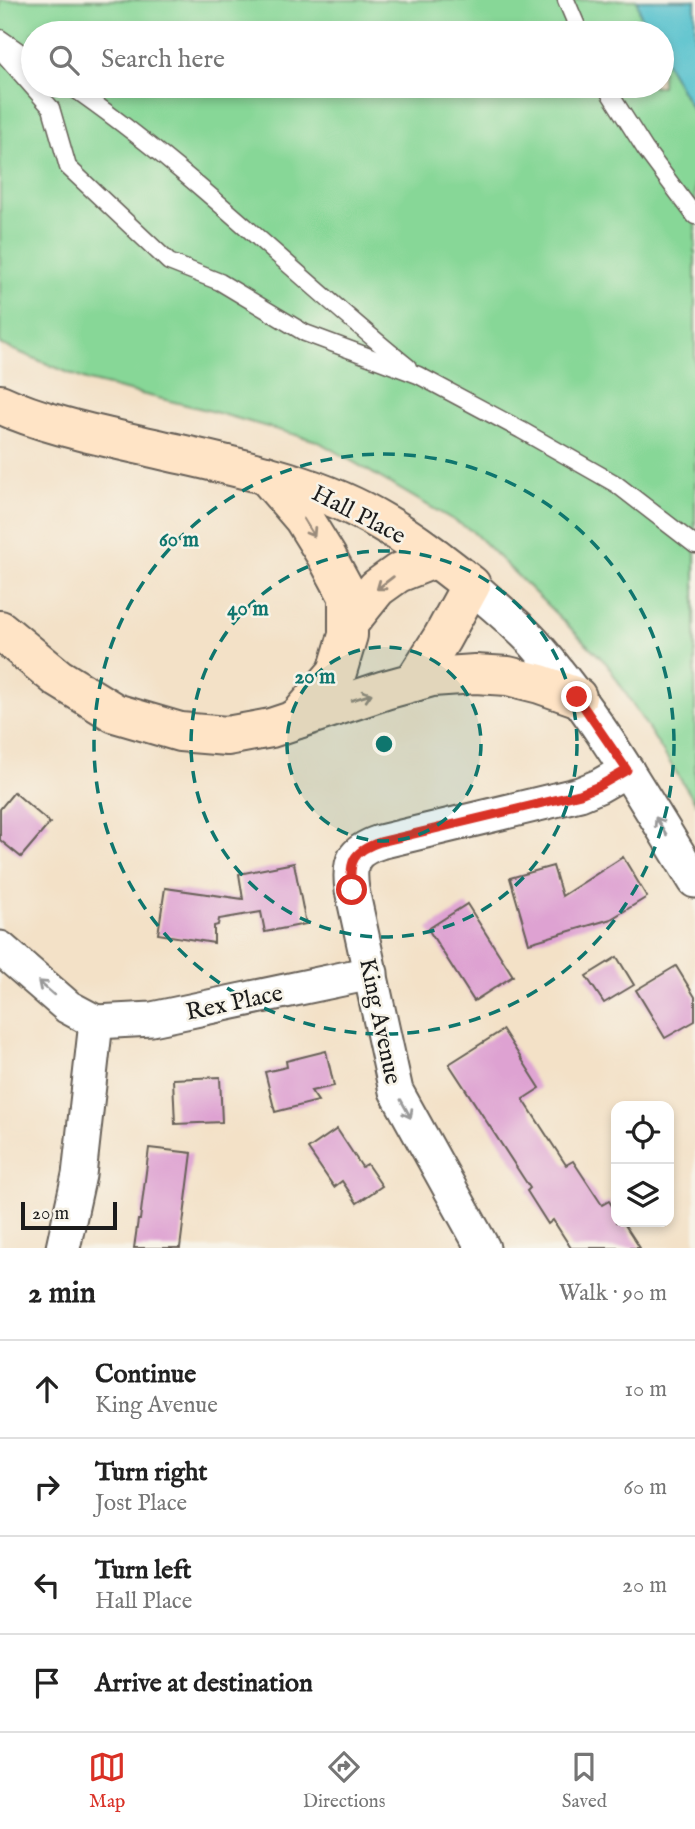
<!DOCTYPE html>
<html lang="en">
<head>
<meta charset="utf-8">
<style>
	:root { --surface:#fff; --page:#f2f2f2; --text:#222; --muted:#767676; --line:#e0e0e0; --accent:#d93025 }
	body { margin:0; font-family:"IM FELL English",serif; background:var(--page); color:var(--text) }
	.controls { position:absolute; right:21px; bottom:21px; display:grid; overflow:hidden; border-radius:14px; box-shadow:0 4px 10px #0003 }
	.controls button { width:63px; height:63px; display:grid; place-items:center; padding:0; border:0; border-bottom:2px solid var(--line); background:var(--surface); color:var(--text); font:35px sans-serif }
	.scale { position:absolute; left:21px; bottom:18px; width:96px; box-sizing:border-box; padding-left:7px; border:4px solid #1c1c1c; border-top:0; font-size:19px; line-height:24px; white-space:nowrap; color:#1c1c1c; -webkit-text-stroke:5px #f7f3e8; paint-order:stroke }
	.stop { position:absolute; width:21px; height:21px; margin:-16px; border:5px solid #d93025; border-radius:50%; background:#fff }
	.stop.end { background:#d93025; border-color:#fff; box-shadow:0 2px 7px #0008 }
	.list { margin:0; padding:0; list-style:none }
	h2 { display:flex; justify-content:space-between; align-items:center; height:91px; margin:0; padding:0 28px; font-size:30px }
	h2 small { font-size:23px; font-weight:400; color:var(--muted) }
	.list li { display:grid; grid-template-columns:46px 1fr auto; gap:21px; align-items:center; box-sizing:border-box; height:98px; padding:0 28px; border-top:2px solid var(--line) }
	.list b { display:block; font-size:26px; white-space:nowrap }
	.list p { margin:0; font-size:23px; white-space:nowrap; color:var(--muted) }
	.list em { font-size:23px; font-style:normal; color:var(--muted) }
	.icon { flex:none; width:38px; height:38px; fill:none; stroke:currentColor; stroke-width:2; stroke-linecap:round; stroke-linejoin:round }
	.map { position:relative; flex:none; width:695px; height:1248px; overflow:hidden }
	.search { position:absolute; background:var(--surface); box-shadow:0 4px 10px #0003; left:21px; right:21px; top:21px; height:77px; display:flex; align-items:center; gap:18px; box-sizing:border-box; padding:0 24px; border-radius:38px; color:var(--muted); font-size:26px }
	.sheet { height:483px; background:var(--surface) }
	nav { display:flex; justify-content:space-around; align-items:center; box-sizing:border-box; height:98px; border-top:2px solid var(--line); background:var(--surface); font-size:19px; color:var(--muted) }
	nav a { display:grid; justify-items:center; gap:4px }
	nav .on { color:var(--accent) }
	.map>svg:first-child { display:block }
	.green { fill:#87d797; stroke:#527a5a; stroke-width:2 }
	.water { fill:#54c1cd; stroke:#386e74; stroke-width:2 }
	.building { fill:#dea2d2 }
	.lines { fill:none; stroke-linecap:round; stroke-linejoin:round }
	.lane-casing { stroke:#676158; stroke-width:19 }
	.street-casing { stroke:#676158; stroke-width:37 }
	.secondary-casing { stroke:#676158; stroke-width:42 }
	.lane { stroke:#fff; stroke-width:16 }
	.street { stroke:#fff; stroke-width:33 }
	.secondary { stroke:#ffe4c6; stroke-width:38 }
	.oneway { stroke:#998a7a }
	.oneway2 { stroke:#999 }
	.route { stroke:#d93025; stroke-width:9 }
	.ring { fill:none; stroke:#0f766e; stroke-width:3.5; stroke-dasharray:12 9 }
	.labels { text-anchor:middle; stroke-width:5; stroke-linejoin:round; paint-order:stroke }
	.street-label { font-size:24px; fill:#1c1c1c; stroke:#f7f3e8 }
	.centre { fill:#0f766e; stroke:#f7f3e8; stroke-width:3.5 }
	.ring-label { font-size:21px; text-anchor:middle; font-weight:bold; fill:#0f766e; stroke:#f7f3e8; stroke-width:5; stroke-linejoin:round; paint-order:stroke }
</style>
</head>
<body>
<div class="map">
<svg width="695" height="1248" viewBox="0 0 695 1248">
	<rect width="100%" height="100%" fill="#f7f3e8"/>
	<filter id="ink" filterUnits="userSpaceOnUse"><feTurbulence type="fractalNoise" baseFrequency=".0143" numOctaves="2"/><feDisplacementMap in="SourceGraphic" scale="14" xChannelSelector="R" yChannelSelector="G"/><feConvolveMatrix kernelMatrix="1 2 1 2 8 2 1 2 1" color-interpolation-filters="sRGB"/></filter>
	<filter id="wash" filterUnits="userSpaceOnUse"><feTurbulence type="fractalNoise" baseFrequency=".00686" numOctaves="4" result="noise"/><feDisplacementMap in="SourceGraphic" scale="28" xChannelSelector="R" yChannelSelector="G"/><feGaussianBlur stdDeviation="1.57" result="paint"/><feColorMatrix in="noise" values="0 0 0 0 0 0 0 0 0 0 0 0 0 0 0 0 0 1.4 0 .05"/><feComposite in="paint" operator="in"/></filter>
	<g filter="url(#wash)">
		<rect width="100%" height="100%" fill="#f3e1c7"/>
		<path class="green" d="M 0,0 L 637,0 L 641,17 L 650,33 L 33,33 L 33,86 L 662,86 L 662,55 L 695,115 L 695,802 L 607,664 L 472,531 L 317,441 L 211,411 L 88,381 L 0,344 Z"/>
		<path class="water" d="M 637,0 L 695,0 L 695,115 L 662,55 L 662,33 L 650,33 L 641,17 Z"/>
		<g id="blocks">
			<g class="building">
				<path d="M 14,792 L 50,823 L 21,857 L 0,840 L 0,809 Z"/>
				<path d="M 623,857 L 647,897 L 611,919 L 529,943 L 510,878 L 553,866 L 562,896 Z"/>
				<path d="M 294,863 L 306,924 L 265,932 L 261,912 L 219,919 L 218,925 L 214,926 L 214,943 L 158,934 L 165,888 L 243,899 L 239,874 Z"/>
				<path d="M 467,904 L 513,976 L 474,1001 L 428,929 Z"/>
				<path d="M 617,957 L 634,985 L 604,1003 L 586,976 Z"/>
				<path d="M 676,966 L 695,997 L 695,1021 L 665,1038 L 636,990 Z"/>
				<path d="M 503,1030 L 540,1088 L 523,1099 L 566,1165 L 573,1161 L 602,1205 L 609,1201 L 616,1212 L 616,1222 L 623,1222 L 640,1248 L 571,1248 L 553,1220 L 548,1224 L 527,1191 L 530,1188 L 449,1064 Z"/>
				<path d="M 326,1051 L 334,1086 L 311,1091 L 318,1101 L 275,1112 L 265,1072 L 287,1067 L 286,1061 Z"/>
				<path d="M 220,1077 L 222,1122 L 175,1124 L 173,1079 Z"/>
				<path d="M 337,1129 L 362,1167 L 367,1164 L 382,1186 L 357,1203 L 342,1181 L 334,1187 L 308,1149 Z"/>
				<path d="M 149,1148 L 192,1153 L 180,1248 L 134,1248 L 138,1220 L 140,1220 Z"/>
			</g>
		</g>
	</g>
	<g filter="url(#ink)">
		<use href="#blocks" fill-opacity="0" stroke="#676158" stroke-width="2"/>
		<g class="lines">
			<defs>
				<g id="lane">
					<path d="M 566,0 L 580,33"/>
					<path d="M 0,38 L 33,61"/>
					<path d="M 0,50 L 51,108 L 68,167 L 169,262 L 220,282 L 305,333 L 418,375 L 521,430 L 616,484 L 695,545"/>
					<path d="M 70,86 C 191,169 294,275 408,367"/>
					<path d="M 605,86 L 645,149 L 695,216"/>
				</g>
				<g id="street">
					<path d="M 471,585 C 491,604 515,622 534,643 C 597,715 645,800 695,881"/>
					<path d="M 0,948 L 68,1007 L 96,1022"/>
					<path d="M 96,1022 L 152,1019 L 371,973"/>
					<path d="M 63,1248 L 79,1175 L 96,1022"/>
					<path d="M 483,1248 L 396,1091 L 352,890 C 348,861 353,851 380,842 L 580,794 L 599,786 L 627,770"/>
				</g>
				<g id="secondary">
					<path d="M 0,404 C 47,426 108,437 158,449 C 235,467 316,482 384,523 C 415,541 443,563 471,585 L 442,638 L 414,682"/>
					<path d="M 266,475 L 303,518 L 327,557 L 348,596 L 348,635 L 337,672 L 297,719"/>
					<path d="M 348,624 L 377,588 L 398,573 L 436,558"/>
					<path d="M 0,630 L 58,678 L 115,713 L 180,732 L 227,736 L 271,728 L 385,690 L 432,677 L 475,674 L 508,676 L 540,684 L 577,697"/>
				</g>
			</defs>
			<use href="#lane" class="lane-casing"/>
			<use href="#street" class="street-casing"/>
			<use href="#secondary" class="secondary-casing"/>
			<use href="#lane" class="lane"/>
			<use href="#street" class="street"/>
			<use href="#secondary" class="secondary"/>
		</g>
		<defs><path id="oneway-shaft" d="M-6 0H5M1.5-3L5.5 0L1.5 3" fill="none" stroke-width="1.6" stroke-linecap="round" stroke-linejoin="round" transform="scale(1.75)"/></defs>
		<g class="oneway">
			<use href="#oneway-shaft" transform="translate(309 528) rotate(58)"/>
			<use href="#oneway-shaft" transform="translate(385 583) rotate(143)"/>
			<use href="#oneway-shaft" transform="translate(362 697) rotate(-18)"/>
		</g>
		<g class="oneway2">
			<use href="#oneway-shaft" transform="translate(661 826) rotate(-122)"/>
			<use href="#oneway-shaft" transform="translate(46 988) rotate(-139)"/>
			<use href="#oneway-shaft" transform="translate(406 1109) rotate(61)"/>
		</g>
	</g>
	<g class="lines" filter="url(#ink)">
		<path class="route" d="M 352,890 C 348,861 353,851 380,842 L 580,794 L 599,786 L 627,770 L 577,697"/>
	</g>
	<circle cx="384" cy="744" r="97" fill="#0f766e" fill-opacity=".12"/>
	<g class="ring">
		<circle cx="384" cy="744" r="97"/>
		<circle cx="384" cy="744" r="193"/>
		<circle cx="384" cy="744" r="290"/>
	</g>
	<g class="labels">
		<g class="street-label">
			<text transform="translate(359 514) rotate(27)" y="8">Hall Place</text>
			<text transform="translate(234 1002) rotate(-12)" y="8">Rex Place</text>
			<text transform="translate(381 1021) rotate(78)" y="8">King Avenue</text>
		</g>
	</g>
	<circle cx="384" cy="744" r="10" class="centre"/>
	<g class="ring-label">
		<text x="179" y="546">60 m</text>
		<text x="248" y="615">40 m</text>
		<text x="315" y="683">20 m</text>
	</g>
</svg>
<div class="controls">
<button><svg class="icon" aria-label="locate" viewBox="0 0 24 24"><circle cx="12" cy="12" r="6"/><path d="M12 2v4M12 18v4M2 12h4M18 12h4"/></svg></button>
<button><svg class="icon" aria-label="layers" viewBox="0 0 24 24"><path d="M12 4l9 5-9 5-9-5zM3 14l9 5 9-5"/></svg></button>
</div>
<div class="scale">20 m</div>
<div class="stop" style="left:352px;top:890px"></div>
<div class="stop end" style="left:577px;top:697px"></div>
<div class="search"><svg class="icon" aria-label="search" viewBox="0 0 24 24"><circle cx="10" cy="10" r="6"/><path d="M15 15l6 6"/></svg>Search here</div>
</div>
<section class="sheet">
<h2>2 min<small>Walk · 90 m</small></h2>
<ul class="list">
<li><svg class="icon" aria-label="ahead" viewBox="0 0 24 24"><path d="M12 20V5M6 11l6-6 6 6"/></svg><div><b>Continue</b><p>King Avenue</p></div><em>10 m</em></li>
<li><svg class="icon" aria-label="right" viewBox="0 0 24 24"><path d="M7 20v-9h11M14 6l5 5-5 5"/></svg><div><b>Turn right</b><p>Jost Place</p></div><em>60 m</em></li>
<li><svg class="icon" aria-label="left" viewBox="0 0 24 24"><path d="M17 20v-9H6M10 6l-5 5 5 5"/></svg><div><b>Turn left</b><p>Hall Place</p></div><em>20 m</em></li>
<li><svg class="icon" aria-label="arrive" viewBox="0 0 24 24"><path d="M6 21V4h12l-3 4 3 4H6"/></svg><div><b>Arrive at destination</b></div></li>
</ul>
</section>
<nav>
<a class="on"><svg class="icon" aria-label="map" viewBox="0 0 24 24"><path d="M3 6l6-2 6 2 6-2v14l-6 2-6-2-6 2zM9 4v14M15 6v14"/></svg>Map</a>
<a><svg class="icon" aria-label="directions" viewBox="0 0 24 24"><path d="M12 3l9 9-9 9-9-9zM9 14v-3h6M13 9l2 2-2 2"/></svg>Directions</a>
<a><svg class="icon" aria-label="saved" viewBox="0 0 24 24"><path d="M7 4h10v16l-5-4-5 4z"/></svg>Saved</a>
</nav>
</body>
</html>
